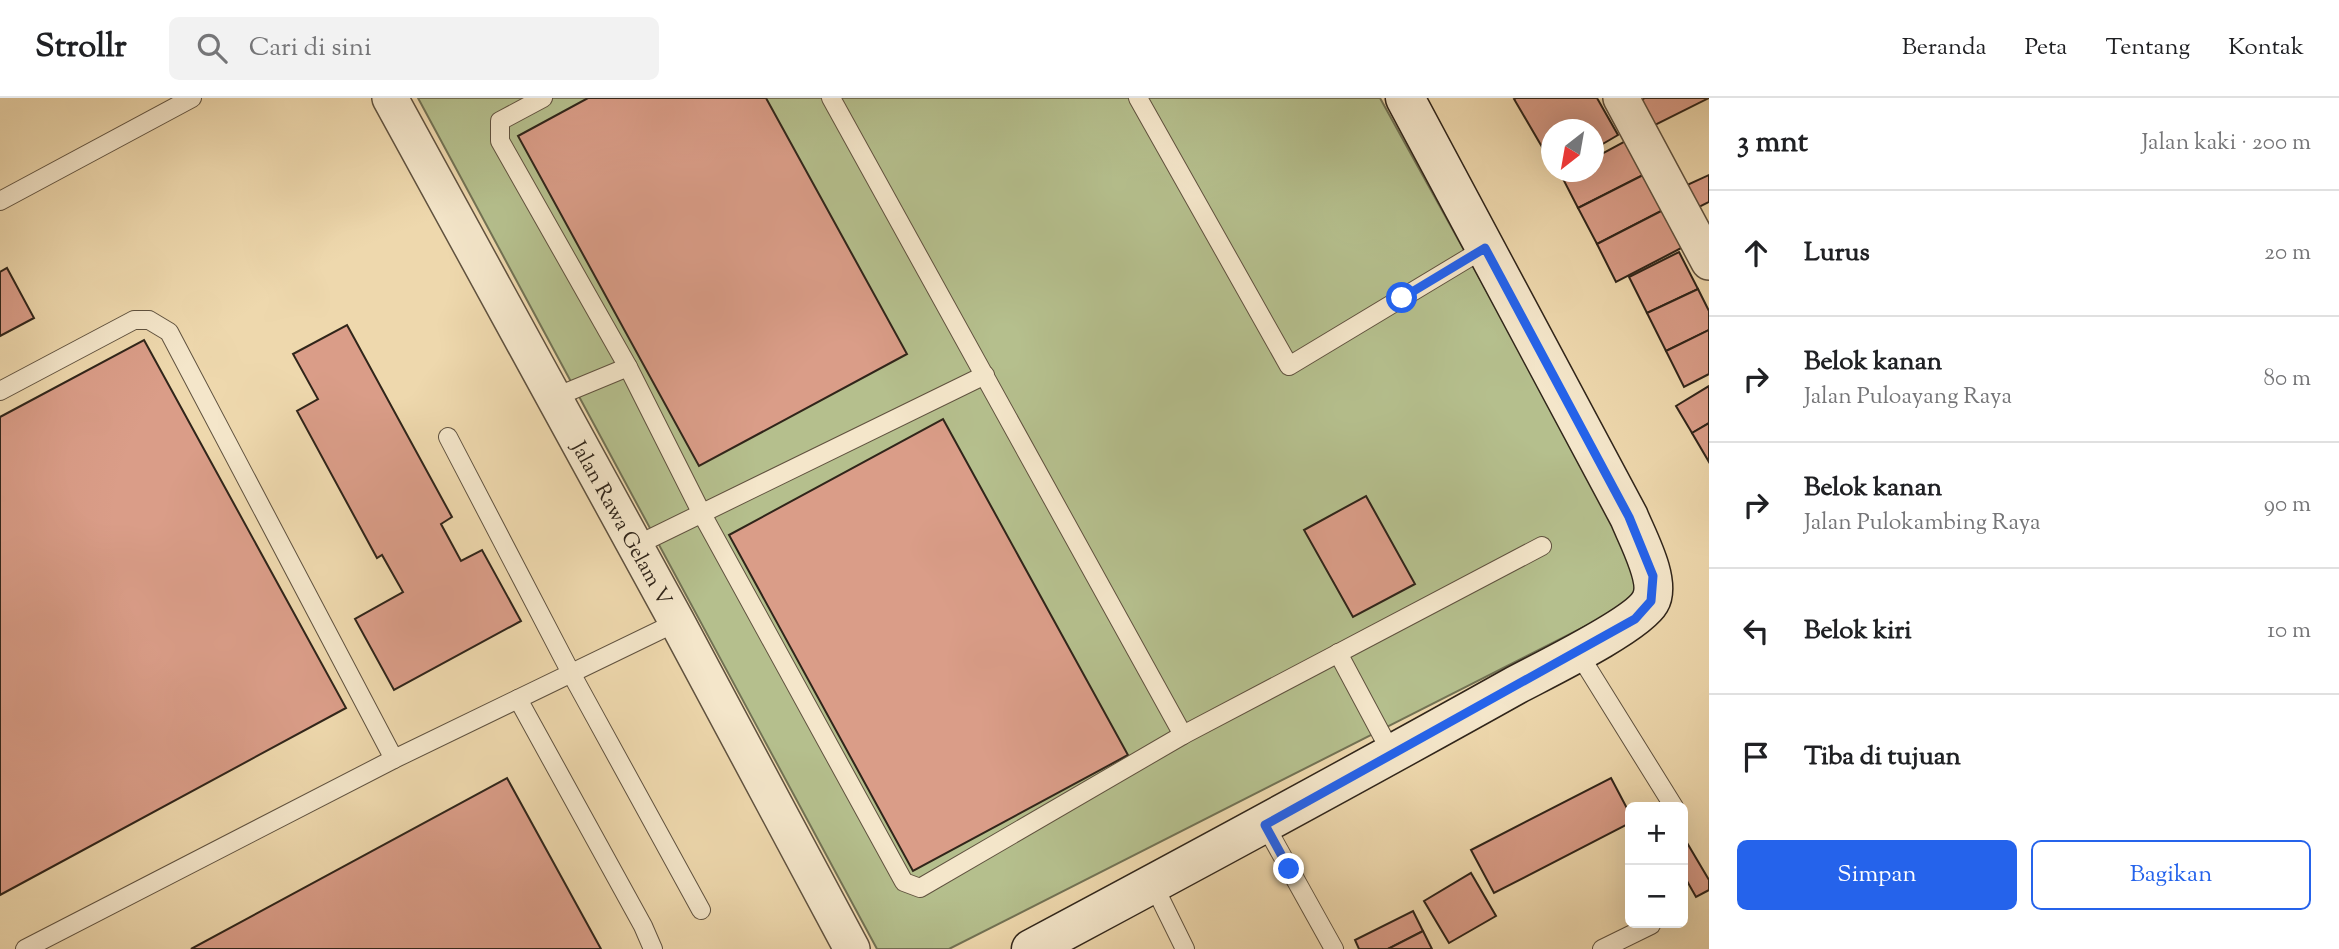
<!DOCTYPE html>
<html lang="id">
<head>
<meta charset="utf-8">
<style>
	:root { --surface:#fff; --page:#f2f2f2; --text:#202124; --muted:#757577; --line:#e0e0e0; --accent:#2563eb }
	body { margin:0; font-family:"Sorts Mill Goudy",serif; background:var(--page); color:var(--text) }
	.controls { position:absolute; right:21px; bottom:21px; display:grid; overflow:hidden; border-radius:10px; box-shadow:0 7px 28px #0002 }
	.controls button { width:63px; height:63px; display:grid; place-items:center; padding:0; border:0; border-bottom:2px solid var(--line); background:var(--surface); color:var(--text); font:35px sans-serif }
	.compass { position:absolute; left:1541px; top:21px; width:63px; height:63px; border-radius:50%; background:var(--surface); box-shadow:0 7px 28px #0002; rotate:211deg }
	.stop { position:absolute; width:21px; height:21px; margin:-16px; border:5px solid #2563eb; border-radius:50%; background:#fff }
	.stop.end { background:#2563eb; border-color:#fff; box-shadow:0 2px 7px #0008 }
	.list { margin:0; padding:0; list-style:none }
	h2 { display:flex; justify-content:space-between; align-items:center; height:91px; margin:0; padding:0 28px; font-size:30px }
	h2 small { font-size:23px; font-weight:400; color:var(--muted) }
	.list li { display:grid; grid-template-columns:46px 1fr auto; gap:21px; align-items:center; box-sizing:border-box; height:126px; padding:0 28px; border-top:2px solid var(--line) }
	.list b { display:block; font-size:26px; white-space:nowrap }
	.list p { margin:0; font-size:23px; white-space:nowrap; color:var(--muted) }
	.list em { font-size:23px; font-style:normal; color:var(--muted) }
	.actions { display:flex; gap:14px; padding:21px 28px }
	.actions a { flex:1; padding:16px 0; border:2px solid var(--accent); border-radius:10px; text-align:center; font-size:24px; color:var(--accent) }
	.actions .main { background:var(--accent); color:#fff }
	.icon { flex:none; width:38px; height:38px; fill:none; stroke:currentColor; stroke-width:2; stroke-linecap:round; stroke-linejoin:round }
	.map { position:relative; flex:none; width:1709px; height:851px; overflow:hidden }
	header { display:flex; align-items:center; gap:42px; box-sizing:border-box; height:98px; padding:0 35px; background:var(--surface); border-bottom:2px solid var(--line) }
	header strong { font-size:33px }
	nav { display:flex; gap:38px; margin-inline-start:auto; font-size:24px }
	.search { width:490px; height:63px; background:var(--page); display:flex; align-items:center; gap:18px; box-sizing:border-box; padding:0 24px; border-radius:10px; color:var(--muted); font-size:26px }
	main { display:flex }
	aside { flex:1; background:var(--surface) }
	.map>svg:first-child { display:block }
	.green { fill:#b5bf8d; stroke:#727254; stroke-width:2 }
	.building { fill:#da9d88; stroke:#30251a; stroke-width:2 }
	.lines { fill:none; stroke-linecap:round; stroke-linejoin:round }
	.lane-casing { stroke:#60523f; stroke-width:20 }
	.street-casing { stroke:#60523f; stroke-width:38 }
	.secondary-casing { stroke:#30251a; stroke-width:41 }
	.lane { stroke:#f4e6ca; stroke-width:18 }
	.street { stroke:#f4e6ca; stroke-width:35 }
	.secondary { stroke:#f4e6ca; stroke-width:38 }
	.route { stroke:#2563eb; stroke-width:9 }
	.labels { text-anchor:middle; stroke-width:5; stroke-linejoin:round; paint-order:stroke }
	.street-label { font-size:21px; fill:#30251a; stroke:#f4e6ca }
</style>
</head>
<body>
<header>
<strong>Strollr</strong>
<div class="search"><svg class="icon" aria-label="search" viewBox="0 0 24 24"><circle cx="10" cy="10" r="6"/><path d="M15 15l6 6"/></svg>Cari di sini</div>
<nav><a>Beranda</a><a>Peta</a><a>Tentang</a><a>Kontak</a></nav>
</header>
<main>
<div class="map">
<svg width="1709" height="851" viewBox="0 0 1709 851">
	<rect width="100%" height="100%" fill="#eed8ad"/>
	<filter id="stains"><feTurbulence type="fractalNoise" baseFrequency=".00286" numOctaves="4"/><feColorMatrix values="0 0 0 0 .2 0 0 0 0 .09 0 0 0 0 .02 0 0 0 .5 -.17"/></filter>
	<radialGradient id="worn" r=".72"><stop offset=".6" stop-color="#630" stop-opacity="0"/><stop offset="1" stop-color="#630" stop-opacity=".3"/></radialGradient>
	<path class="green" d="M 418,0 L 1380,0 L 1653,494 L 949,851 L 877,851 Z"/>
	<g class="building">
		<path d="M 588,0 L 766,0 L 907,256 L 699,368 L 518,38 Z"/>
		<path d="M 1516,0 L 1597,0 L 1618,37 L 1594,51 L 1594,32 L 1552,32 L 1552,66 L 1514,1 Z"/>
		<path d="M 1645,0 L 1709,0 L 1649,30 L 1636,5 Z"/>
		<path d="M 1631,40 L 1649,74 L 1578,110 L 1561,77 L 1567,74 L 1594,74 L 1594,60 Z"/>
		<path d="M 1649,74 L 1667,110 L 1597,146 L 1578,110 Z"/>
		<path d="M 1709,77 L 1709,104 L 1697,110 L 1687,87 Z"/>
		<path d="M 1667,110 L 1687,147 L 1616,184 L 1597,146 Z"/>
		<path d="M 1679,154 L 1698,191 L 1647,215 L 1629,179 Z"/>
		<path d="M 7,170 L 34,220 L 0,238 L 0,174 Z"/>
		<path d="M 1698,191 L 1709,213 L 1709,232 L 1666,253 L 1647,215 Z"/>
		<path d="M 347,227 L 452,419 L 441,426 L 461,463 L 482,452 L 521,523 L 394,592 L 355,521 L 403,494 L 382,457 L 377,460 L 297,313 L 318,301 L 293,256 Z"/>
		<path d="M 1709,232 L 1709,276 L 1684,289 L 1666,253 Z"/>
		<path d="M 144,242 L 346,610 L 0,797 L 0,319 Z"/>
		<path d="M 1709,288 L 1709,325 L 1692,335 L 1676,308 Z"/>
		<path d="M 943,321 L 1128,657 L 913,773 L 729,437 Z"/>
		<path d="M 1709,325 L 1709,364 L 1692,335 Z"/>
		<path d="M 1366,398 L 1415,486 L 1353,519 L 1304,432 Z"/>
		<path d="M 507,680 L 601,851 L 191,851 Z"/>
		<path d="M 1611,680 L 1630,716 L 1630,725 L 1494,795 L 1471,752 Z"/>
		<path d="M 1683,738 L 1709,782 L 1709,792 L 1696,799 L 1683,776 Z"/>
		<path d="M 1471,775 L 1496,818 L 1449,845 L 1424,803 Z"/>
		<path d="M 1413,813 L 1423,833 L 1388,851 L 1359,851 L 1355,842 Z"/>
		<path d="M 1423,833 L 1432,851 L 1388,851 Z"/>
	</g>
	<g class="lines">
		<defs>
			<g id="lane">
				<path d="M 543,0 L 500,23 L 500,43 L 628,269 L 702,416 L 904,784 L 920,790 L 1183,637 L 1542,448"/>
				<path d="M 831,0 L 1183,637"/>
				<path d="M 1138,0 L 1289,268 L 1485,150"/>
				<path d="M 0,103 L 192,0"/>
				<path d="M 0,293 L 134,222 L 149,222 L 169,234 L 394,661"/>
				<path d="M 553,300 L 628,269"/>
				<path d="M 448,339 L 571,575 L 701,812"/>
				<path d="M 635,448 L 985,277"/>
				<path d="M 1577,553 L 1674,709"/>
				<path d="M 1338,555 L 1392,656"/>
				<path d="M 518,601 L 643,828 L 653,851"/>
				<path d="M 1265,727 L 1334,851"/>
				<path d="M 1153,786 L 1185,851"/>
				<path d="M 25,851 L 394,661 L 677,524"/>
				<path d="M 1602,851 L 1651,827"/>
			</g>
			<g id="street">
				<path d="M 390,0 L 677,524 L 852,851"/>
				<path d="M 1621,0 L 1709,164"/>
			</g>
			<path id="secondary" d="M 1031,851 C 1194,764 1355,677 1516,587 C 1544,572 1637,527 1650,504 C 1662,484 1637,439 1629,419 L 1405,0"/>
		</defs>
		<use href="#lane" class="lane-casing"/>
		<use href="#street" class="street-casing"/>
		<use href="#secondary" class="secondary-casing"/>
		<use href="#lane" class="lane"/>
		<use href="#street" class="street"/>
		<use href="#secondary" class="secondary"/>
	</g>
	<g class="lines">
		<path class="route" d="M 1289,771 L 1265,727 L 1635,521 L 1651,503 L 1653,478 L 1629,419 L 1485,150 L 1402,200"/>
	</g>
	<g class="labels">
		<g class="street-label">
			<text transform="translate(622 425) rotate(61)" y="7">Jalan Rawa Gelam V</text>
		</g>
	</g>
	<rect width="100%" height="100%" filter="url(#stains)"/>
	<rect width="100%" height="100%" fill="url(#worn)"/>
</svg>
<div class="controls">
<button>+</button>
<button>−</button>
</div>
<svg class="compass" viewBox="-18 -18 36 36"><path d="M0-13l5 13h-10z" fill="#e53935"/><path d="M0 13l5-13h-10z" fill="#757577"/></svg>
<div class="stop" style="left:1402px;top:200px"></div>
<div class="stop end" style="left:1289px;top:771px"></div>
</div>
<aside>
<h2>3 mnt<small>Jalan kaki · 200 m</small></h2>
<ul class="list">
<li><svg class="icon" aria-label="ahead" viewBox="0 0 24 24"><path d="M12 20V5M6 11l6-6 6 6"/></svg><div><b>Lurus</b></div><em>20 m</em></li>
<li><svg class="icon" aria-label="right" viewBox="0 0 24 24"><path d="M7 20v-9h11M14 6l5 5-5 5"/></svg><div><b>Belok kanan</b><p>Jalan Puloayang Raya</p></div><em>80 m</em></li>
<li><svg class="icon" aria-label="right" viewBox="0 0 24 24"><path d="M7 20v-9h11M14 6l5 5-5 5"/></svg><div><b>Belok kanan</b><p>Jalan Pulokambing Raya</p></div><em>90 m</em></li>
<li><svg class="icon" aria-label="left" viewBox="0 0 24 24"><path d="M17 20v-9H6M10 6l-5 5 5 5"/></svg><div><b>Belok kiri</b></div><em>10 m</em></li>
<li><svg class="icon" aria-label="arrive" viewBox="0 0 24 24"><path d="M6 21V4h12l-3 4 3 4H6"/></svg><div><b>Tiba di tujuan</b></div></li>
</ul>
<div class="actions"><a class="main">Simpan</a><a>Bagikan</a></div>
</aside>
</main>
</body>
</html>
